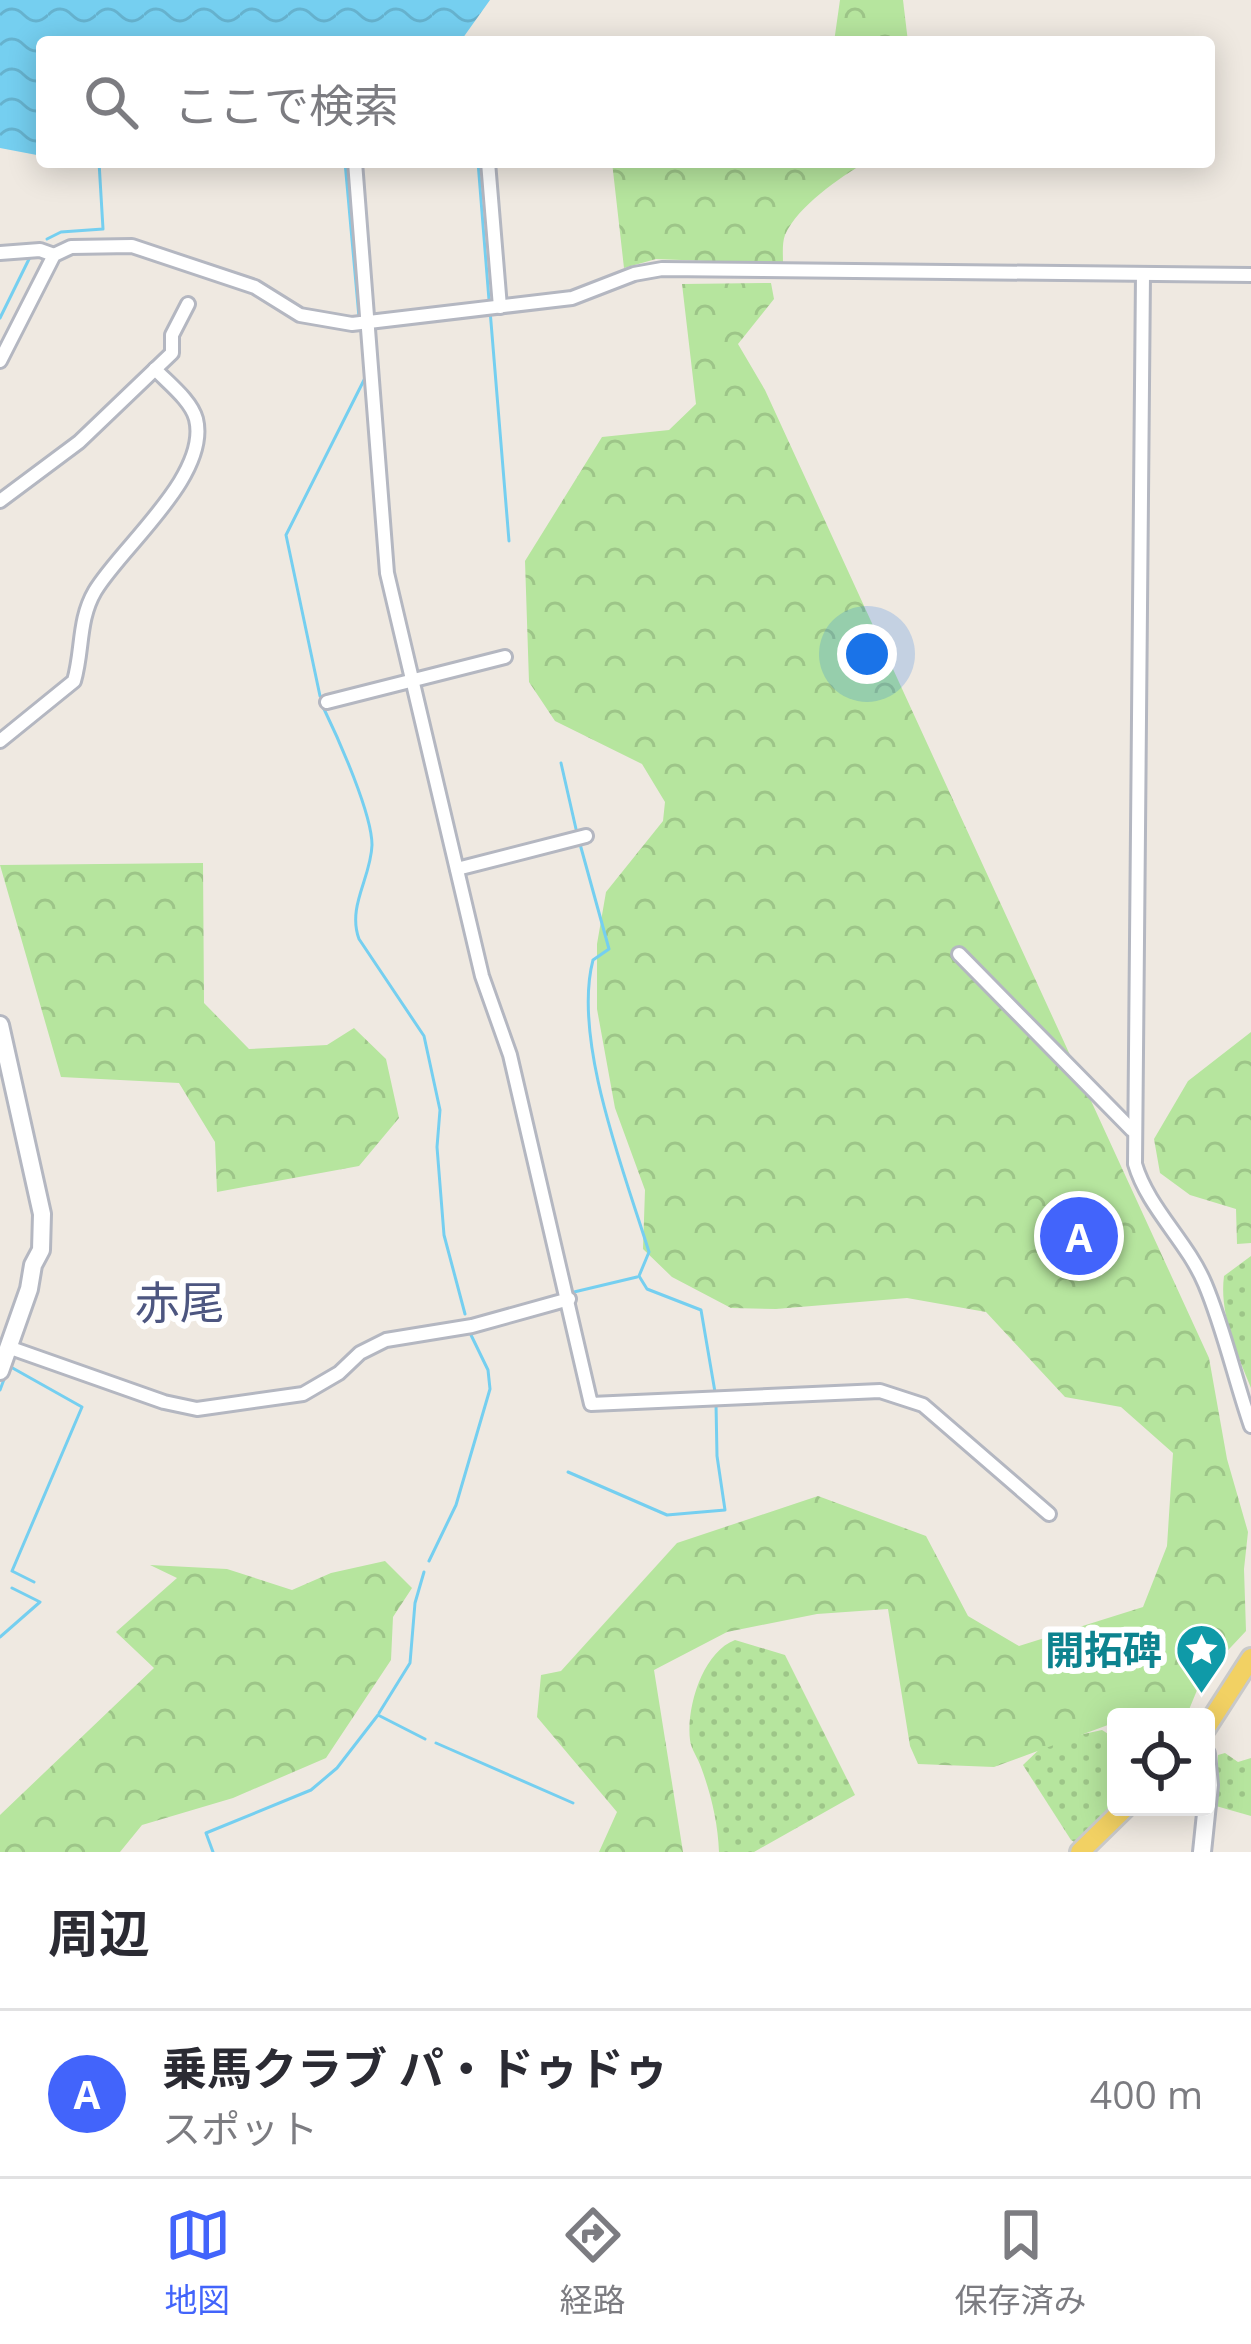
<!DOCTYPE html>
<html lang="ja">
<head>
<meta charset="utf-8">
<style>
	:root { --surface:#fff; --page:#f2f2f3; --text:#2b2b33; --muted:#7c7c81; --line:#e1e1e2; --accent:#4264fb }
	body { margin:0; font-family:"Open Sans","Noto Sans JP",sans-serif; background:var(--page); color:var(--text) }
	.controls { position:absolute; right:36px; bottom:36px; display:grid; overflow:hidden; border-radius:12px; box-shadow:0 6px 30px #0003 }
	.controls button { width:108px; height:108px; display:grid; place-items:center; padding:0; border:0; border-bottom:3px solid var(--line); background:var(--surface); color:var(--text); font:60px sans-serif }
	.you { position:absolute; left:867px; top:654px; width:42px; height:42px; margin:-30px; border:9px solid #fff; border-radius:50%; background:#1a73e8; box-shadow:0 0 0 18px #1a73e833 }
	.badge { display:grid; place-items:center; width:78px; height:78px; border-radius:50%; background:var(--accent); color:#fff; font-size:39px; font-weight:700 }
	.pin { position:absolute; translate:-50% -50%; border:6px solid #fff; box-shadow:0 3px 12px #0006 }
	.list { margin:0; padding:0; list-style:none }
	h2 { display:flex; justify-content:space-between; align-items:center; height:156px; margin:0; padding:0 48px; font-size:51px }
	h2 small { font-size:39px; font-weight:400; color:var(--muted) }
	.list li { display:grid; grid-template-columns:78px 1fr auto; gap:36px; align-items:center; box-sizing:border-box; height:168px; padding:0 48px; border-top:3px solid var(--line) }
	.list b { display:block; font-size:45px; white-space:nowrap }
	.list p { margin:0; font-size:39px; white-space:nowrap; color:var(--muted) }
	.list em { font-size:39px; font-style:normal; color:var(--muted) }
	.icon { flex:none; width:66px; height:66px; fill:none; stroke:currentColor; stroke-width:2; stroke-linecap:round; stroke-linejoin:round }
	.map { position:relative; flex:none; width:1251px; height:1852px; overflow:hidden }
	.search { position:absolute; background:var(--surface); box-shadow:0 6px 30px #0003; left:36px; right:36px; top:36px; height:132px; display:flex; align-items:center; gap:30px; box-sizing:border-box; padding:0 42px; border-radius:12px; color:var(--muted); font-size:45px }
	.sheet { height:324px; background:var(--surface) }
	nav { display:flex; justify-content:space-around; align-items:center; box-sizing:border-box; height:168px; border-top:3px solid var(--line); background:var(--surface); font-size:33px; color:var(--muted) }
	nav a { display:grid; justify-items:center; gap:6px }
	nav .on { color:var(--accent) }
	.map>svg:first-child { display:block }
	.grass { fill:url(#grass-dots) }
	.forest { fill:url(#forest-crowns) }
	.water { fill:url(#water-waves) }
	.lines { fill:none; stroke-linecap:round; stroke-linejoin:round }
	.stream { stroke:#75cff0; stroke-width:3 }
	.street-casing { stroke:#b4b7c1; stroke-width:18 }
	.secondary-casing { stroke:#b4b7c1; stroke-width:22 }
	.primary-casing { stroke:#c9c9c9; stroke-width:24 }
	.street { stroke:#fff; stroke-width:12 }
	.secondary { stroke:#fff; stroke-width:16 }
	.primary { stroke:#f2d163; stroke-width:18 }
	.labels { text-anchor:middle; stroke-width:12; stroke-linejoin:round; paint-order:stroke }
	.culture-label { font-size:39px; font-weight:bold; fill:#0d838f; stroke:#fff; text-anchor:end }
	.quarter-label { font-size:45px; fill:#4d5680; stroke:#fff }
</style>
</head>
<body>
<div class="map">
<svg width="1251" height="1852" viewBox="0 0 1251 1852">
	<defs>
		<pattern id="grass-dots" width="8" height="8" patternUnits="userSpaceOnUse" patternTransform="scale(3)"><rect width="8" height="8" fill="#b6e59e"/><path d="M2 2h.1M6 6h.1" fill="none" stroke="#9dc588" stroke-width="1.8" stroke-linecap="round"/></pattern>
		<pattern id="forest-crowns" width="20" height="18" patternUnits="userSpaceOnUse" patternTransform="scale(3)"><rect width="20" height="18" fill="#b6e59e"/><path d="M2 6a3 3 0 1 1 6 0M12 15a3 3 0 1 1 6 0" fill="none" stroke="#9dc588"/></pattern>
		<pattern id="water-waves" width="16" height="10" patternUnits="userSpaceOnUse" patternTransform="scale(3)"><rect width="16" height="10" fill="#75cff0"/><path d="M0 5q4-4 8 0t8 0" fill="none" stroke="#66b2ce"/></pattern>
	</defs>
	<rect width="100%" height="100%" fill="#efe9e1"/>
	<g class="grass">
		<path d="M 1251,1256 L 1251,1388 C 1237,1353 1219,1314 1224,1276 Z"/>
		<path d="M 735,1640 L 785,1655 L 855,1795 L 754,1852 L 719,1852 C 718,1823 711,1794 701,1767 C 698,1758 691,1749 690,1740 C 686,1707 703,1652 735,1640 Z"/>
		<path d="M 1102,1730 L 1116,1739 L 1116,1805 L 1076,1843 L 1071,1840 L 1023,1765 L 1047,1742 Z"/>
		<path d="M 1225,1753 L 1238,1762 L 1251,1758 L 1251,1816 L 1216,1806 L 1218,1755 Z"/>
	</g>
	<g class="forest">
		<path d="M 840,0 L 903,0 L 908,42 L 834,42 Z"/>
		<path d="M 612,162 L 866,162 C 839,178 798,206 785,235 C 782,243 783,254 783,264 L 656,259 L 624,268 Z"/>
		<path d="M 771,283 L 774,299 L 738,344 L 765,390 L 1209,1358 L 1227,1459 L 1248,1532 L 1244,1569 L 1246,1631 L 1202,1678 L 1186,1717 L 1116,1717 L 1116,1722 L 994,1767 L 918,1764 L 910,1746 L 888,1609 L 817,1614 L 727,1632 L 654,1670 L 683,1852 L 599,1852 L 617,1812 L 537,1717 L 541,1675 L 561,1671 L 677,1543 L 818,1496 L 926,1536 L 968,1616 L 1019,1646 L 1143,1607 L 1167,1546 L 1173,1453 L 1121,1407 L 1065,1397 L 986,1312 L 907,1298 L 776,1309 L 731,1308 L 672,1277 L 643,1249 L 645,1190 L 615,1108 L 597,1009 L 597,944 L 606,892 L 663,821 L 665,802 L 642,764 L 555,721 L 529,682 L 525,561 L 602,437 L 669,430 L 696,404 L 682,284 Z"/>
		<path d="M 203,863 L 204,1003 L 249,1049 L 327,1045 L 354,1028 L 386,1059 L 399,1118 L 359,1166 L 217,1192 L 215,1142 L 179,1083 L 61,1077 L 0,865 Z"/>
		<path d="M 1251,1032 L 1251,1243 L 1237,1244 L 1236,1209 L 1190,1195 L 1160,1173 L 1154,1139 L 1188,1081 Z"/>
		<path d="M 385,1561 L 412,1588 L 393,1617 L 391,1660 L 326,1758 L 233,1798 L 142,1825 L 120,1852 L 0,1852 L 0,1815 L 154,1668 L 116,1632 L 177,1578 L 150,1565 L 227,1569 L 292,1590 L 331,1573 Z"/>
	</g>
	<path class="water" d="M 0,0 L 490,0 L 460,42 L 42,42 L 42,156 L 0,148 Z"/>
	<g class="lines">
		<g class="stream">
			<path d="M 345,162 L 359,317"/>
			<path d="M 478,162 L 489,300"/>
			<path d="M 47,239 L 61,232 L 103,229 L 99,162"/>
			<path d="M 490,310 L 509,541"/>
			<path d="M 0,318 L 31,255"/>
			<path d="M 362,337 L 365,369"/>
			<path d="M 320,696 L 286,535 L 365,378"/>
			<path d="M 324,709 C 339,740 372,814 372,845 C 371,878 347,906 359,939 L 424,1036 L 440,1110 L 437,1147 L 444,1235 L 465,1314"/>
			<path d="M 561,763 L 576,829"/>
			<path d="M 580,844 L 609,949 L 593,960 C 572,1040 625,1174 649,1252 L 639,1276 L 647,1289 L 701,1310 L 715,1392"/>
			<path d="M 574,1292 L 637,1277"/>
			<path d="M 9,1366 L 82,1407 L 12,1571 L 34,1582"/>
			<path d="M 0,1390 L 6,1374"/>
			<path d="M 568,1472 L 667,1515 L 725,1510 L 717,1456 L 716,1404"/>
			<path d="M 429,1561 L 456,1505 L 490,1389 L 488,1370 L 471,1335"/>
			<path d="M 0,1637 L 40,1602 L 12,1588"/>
			<path d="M 379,1713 L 410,1663 L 415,1603 L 424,1572"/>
			<path d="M 436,1743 L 573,1803"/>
			<path d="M 213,1852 L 206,1833 L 311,1790 L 337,1768 L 378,1715 L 425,1739"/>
		</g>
		<defs>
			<g id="street">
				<path d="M 355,162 L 387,573 L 482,976 L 510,1055 L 591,1404 L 880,1391 L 923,1405 L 1049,1514"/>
				<path d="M 488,162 L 500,307"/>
				<path d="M 0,253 L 40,250 L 54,255"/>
				<path d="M 1143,274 L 1135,1164 C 1148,1208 1187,1241 1205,1284 C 1224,1329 1235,1380 1251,1426"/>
				<path d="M 0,361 L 54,255 L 71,247 L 132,246 L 255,287 L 300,315 L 352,324 L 572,298 L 634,274 L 662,269 L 1251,275"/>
				<path d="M 0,501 L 79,442 L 172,353 L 172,335 L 188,304"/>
				<path d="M 327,702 L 505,657"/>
				<path d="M 0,741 L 74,681 C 83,650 78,620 95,591 C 121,547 210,476 196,419 C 191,400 167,382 155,369"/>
				<path d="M 457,869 L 586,836"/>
				<path d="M 959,954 L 1132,1130"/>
				<path d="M 8,1347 L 164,1402 L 197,1409 L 303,1394 L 339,1373 L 360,1353 L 386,1340 L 472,1326 L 569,1299"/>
			</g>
			<g id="secondary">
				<path d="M 0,1025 L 42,1214 L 41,1250 L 33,1265 L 29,1289 L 0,1371"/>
				<path d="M 1202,1852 L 1209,1785 L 1206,1754"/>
			</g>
			<g id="primary">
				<path d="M 1206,1728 L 1251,1658"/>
				<path d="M 1080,1852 L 1126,1807"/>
			</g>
		</defs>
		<use href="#street" class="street-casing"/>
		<use href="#secondary" class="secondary-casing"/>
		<use href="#primary" class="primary-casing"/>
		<use href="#street" class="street"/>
		<use href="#secondary" class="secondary"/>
		<use href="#primary" class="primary"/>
	</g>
	<defs>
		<symbol id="sight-pin" viewBox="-11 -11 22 30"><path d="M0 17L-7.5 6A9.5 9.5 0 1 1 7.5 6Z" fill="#0f9aa8" stroke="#fff"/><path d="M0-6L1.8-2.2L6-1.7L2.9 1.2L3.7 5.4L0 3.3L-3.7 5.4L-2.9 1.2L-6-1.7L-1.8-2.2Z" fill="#fff"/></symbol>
	</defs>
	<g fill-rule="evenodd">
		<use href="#sight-pin" x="1172" y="1620" width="59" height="81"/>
	</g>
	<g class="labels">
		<g class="culture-label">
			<text x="1162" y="1664">開拓碑</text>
		</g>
		<g class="quarter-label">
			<text x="180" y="1319">赤尾</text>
		</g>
	</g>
</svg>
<div class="controls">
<button><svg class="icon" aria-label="locate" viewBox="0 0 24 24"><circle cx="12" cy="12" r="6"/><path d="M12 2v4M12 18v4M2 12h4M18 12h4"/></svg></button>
</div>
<div class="you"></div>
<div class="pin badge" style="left:1079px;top:1236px">A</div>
<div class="search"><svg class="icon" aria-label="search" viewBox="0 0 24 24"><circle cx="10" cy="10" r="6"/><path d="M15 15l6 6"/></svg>ここで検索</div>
</div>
<section class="sheet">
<h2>周辺<small></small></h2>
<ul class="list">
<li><span class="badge">A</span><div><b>乗馬クラブ パ・ドゥドゥ</b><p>スポット</p></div><em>400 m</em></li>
</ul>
</section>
<nav>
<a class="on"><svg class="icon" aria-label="map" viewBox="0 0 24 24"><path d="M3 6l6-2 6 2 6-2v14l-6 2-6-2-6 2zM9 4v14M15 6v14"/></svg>地図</a>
<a><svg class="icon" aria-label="directions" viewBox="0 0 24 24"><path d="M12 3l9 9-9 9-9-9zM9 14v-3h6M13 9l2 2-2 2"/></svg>経路</a>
<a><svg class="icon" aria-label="saved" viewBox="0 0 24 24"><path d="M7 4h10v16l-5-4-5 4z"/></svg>保存済み</a>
</nav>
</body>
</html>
